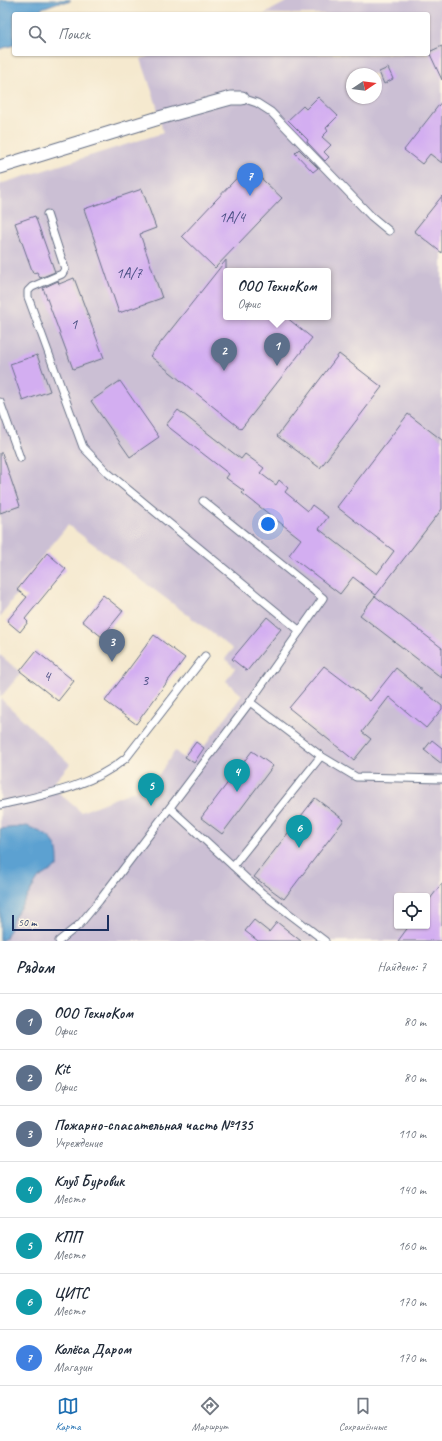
<!DOCTYPE html>
<html lang="ru">
<head>
<meta charset="utf-8">
<style>
	:root { --surface:#fff; --page:#f6f6f7; --text:#1f2937; --muted:#747a83; --line:#e0e1e3; --accent:#1f6fb2 }
	body { margin:0; font-family:Caveat,sans-serif; background:var(--page); color:var(--text) }
	.controls { position:absolute; right:12px; bottom:12px; display:grid; overflow:hidden; border-radius:4px; box-shadow:0 1px 3px #0004 }
	.controls button { width:36px; height:36px; display:grid; place-items:center; padding:0; border:0; border-bottom:1px solid var(--line); background:var(--surface); color:var(--text); font:20px sans-serif }
	.compass { position:absolute; left:346px; top:68px; width:36px; height:36px; border-radius:50%; background:var(--surface); box-shadow:0 1px 3px #0004; rotate:77deg }
	.scale { position:absolute; left:12px; bottom:10px; width:97px; box-sizing:border-box; padding-left:4px; border:2px solid #1b2f5e; border-top:0; font-size:11px; line-height:14px; white-space:nowrap; color:#1b2f5e; -webkit-text-stroke:3px #fcf5e5; paint-order:stroke }
	.you { position:absolute; left:268px; top:524px; width:14px; height:14px; margin:-10px; border:3px solid #fff; border-radius:50%; background:#1a73e8; box-shadow:0 0 0 6px #1a73e833 }
	.badge { display:grid; place-items:center; width:26px; height:26px; border-radius:50%; background:var(--accent); color:#fff; font-size:13px; font-weight:700 }
	.pin { position:absolute; translate:-50% -33px; filter:drop-shadow(0 1px 2px #0008) }
	.pin::after { content:''; position:absolute; top:21px; width:14px; height:12px; background:inherit; clip-path:polygon(0 0,100% 0,50% 100%) }
	.popup { position:absolute; left:223px; top:268px; width:108px; height:52px; box-sizing:border-box; display:grid; place-content:center; border-radius:4px; background:var(--surface); filter:drop-shadow(0 1px 3px #0005); font-size:13px; white-space:nowrap; color:var(--muted) }
	.popup b { font-size:15px; color:var(--text) }
	.popup::after { content:''; position:absolute; left:50%; top:100%; margin-left:-8px; border:8px solid transparent; border-top-color:var(--surface) }
	.list { margin:0; padding:0; list-style:none }
	h2 { display:flex; justify-content:space-between; align-items:center; height:52px; margin:0; padding:0 16px; font-size:17px }
	h2 small { font-size:13px; font-weight:400; color:var(--muted) }
	.list li { display:grid; grid-template-columns:26px 1fr auto; gap:12px; align-items:center; box-sizing:border-box; height:56px; padding:0 16px; border-top:1px solid var(--line) }
	.list b { display:block; font-size:15px; white-space:nowrap }
	.list p { margin:0; font-size:13px; white-space:nowrap; color:var(--muted) }
	.list em { font-size:13px; font-style:normal; color:var(--muted) }
	.icon { flex:none; width:22px; height:22px; fill:none; stroke:currentColor; stroke-width:2; stroke-linecap:round; stroke-linejoin:round }
	.map { position:relative; flex:none; width:442px; height:941px; overflow:hidden }
	.search { position:absolute; background:var(--surface); box-shadow:0 1px 3px #0004; left:12px; right:12px; top:12px; height:44px; display:flex; align-items:center; gap:10px; box-sizing:border-box; padding:0 14px; border-radius:4px; color:var(--muted); font-size:15px }
	.sheet { height:444px; background:var(--surface) }
	nav { display:flex; justify-content:space-around; align-items:center; box-sizing:border-box; height:56px; border-top:1px solid var(--line); background:var(--surface); font-size:11px; color:var(--muted) }
	nav a { display:grid; justify-items:center; gap:2px }
	nav .on { color:var(--accent) }
	.map>svg:first-child { display:block }
	.industrial { fill:#cbbfd4; fill-rule:evenodd }
	.water { fill:#5ca1d1; stroke:#3c6898 }
	.building { fill:#d3aef1 }
	.lines { fill:none; stroke-linecap:round; stroke-linejoin:round }
	.lane-casing { stroke:#677086; stroke-width:9 }
	.street-casing { stroke:#677086; stroke-width:15 }
	.lane { stroke:#fff; stroke-width:7 }
	.street { stroke:#fff; stroke-width:13 }
	.labels { text-anchor:middle; stroke-width:4; stroke-linejoin:round; paint-order:stroke }
	.number-label { font-size:15px; fill:#494f83 }
</style>
</head>
<body>
<div class="map">
<svg width="442" height="941" viewBox="0 0 442 941">
	<rect width="100%" height="100%" fill="#fcf5e5"/>
	<filter id="ink" filterUnits="userSpaceOnUse"><feTurbulence type="fractalNoise" baseFrequency=".025" numOctaves="2"/><feDisplacementMap in="SourceGraphic" scale="8" xChannelSelector="R" yChannelSelector="G"/><feConvolveMatrix kernelMatrix="1 2 1 2 8 2 1 2 1" color-interpolation-filters="sRGB"/></filter>
	<filter id="wash" filterUnits="userSpaceOnUse"><feTurbulence type="fractalNoise" baseFrequency=".012" numOctaves="4" result="noise"/><feDisplacementMap in="SourceGraphic" scale="16" xChannelSelector="R" yChannelSelector="G"/><feGaussianBlur stdDeviation="0.9" result="paint"/><feColorMatrix in="noise" values="0 0 0 0 0 0 0 0 0 0 0 0 0 0 0 0 0 1.4 0 .05"/><feComposite in="paint" operator="in"/></filter>
	<g filter="url(#wash)">
		<rect width="100%" height="100%" fill="#f5e9cf"/>
		<path class="industrial" d="M 290,0 L 442,0 L 442,941 L 0,941 L 0,655 L 21,673 L 0,698 L 70,764 L 51,786 L 81,812 L 153,783 L 175,751 L 183,758 L 196,741 L 204,747 L 242,695 L 226,681 L 235,668 L 225,659 L 233,649 L 68,525 L 15,590 L 17,593 L 0,617 L 0,184 L 163,133 L 156,103 L 141,59 L 154,54 L 428,54 L 428,14 L 264,14 ZM 352,74 L 376,74 L 376,98 L 352,98 ZM 226,271 L 328,271 L 328,317 L 226,317 ZM 397,896 L 427,896 L 427,926 L 397,926 Z"/>
		<g class="water">
			<path d="M 0,0 L 71,0 L 68,2 L 59,2 L 42,8 L 38,14 L 14,14 L 14,45 L 0,49 Z"/>
			<path d="M 27,826 C 50,836 59,839 58,866 L 38,879 L 13,919 L 6,938 L 0,941 L 0,829 Z"/>
		</g>
		<g id="blocks">
			<g class="building">
				<path d="M 442,46 L 442,80 L 429,52 Z"/>
				<path d="M 388,68 L 393,79 L 384,84 L 379,72 Z"/>
				<path d="M 318,97 L 338,116 L 326,128 L 328,131 L 322,137 L 331,145 L 324,152 L 329,157 L 325,161 L 307,142 L 308,140 L 288,120 L 303,106 L 306,109 Z"/>
				<path d="M 442,101 L 442,163 L 430,154 L 422,164 L 404,150 Z"/>
				<path d="M 299,149 L 318,168 L 313,172 L 295,153 Z"/>
				<path d="M 248,166 L 282,198 L 215,268 L 182,236 Z"/>
				<path d="M 142,189 L 156,228 L 140,234 L 162,298 L 119,313 L 84,209 Z"/>
				<path d="M 442,196 L 442,253 L 414,231 Z"/>
				<path d="M 35,216 L 55,272 L 40,278 L 37,272 L 33,273 L 15,223 Z"/>
				<path d="M 226,260 L 226,317 L 286,317 L 312,338 L 241,429 L 150,356 Z"/>
				<path d="M 74,278 L 104,358 L 73,369 L 43,288 L 58,281 L 59,284 Z"/>
				<path d="M 339,354 L 382,387 L 320,468 L 277,436 Z"/>
				<path d="M 37,355 L 50,391 L 23,401 L 10,364 Z"/>
				<path d="M 120,381 L 159,437 L 130,457 L 91,401 Z"/>
				<path d="M 178,410 L 241,459 L 245,454 L 264,468 L 260,473 L 276,485 L 279,480 L 288,488 L 285,492 L 308,511 L 312,505 L 328,517 L 319,529 L 377,574 L 394,551 L 337,507 L 408,414 L 442,440 L 442,509 L 376,595 L 353,577 L 340,594 L 289,555 L 301,539 L 242,493 L 244,491 L 226,478 L 229,474 L 166,425 Z"/>
				<path d="M 0,453 L 2,453 L 20,506 L 0,513 Z"/>
				<path d="M 47,553 L 66,569 L 25,619 L 28,622 L 20,632 L 7,621 L 27,597 L 17,590 Z"/>
				<path d="M 103,595 L 123,611 L 102,637 L 82,621 Z"/>
				<path d="M 375,596 L 442,648 L 442,678 L 360,615 Z"/>
				<path d="M 267,617 L 281,629 L 247,671 L 232,659 Z"/>
				<path d="M 154,635 L 185,658 L 136,724 L 105,701 Z"/>
				<path d="M 36,651 L 74,681 L 58,701 L 20,671 Z"/>
				<path d="M 324,666 L 370,701 L 396,668 L 442,706 L 442,709 L 426,728 L 389,697 L 362,732 L 371,739 L 354,760 L 289,708 Z"/>
				<path d="M 432,740 L 442,748 L 442,764 L 424,750 Z"/>
				<path d="M 196,742 L 204,748 L 194,763 L 185,757 Z"/>
				<path d="M 252,751 L 273,766 L 222,834 L 201,818 Z"/>
				<path d="M 315,798 L 344,820 L 284,899 L 254,877 Z"/>
				<path d="M 442,883 L 442,941 L 398,941 L 409,926 L 427,926 L 427,903 Z"/>
				<path d="M 254,920 L 269,932 L 277,922 L 301,941 L 258,941 L 245,931 Z"/>
			</g>
		</g>
	</g>
	<g filter="url(#ink)">
		<use href="#blocks" fill-opacity="0" stroke="#677086" stroke-width="1"/>
		<g class="lines">
			<defs>
				<g id="lane">
					<path d="M 242,98 L 257,103 L 271,112 L 371,216 L 389,231"/>
					<path d="M 47,214 L 65,269 L 62,274 L 32,287 L 28,291 L 28,297 L 83,447 L 108,473 L 300,631"/>
					<path d="M 0,402 L 20,458"/>
					<path d="M 250,702 L 321,756 L 356,777 L 442,779"/>
					<path d="M 0,805 C 43,795 91,787 126,758 L 205,656"/>
					<path d="M 170,808 L 233,866 L 321,756"/>
					<path d="M 233,866 L 262,893 L 325,941"/>
					<path d="M 59,941 L 80,924 L 99,901 L 250,702 L 323,598 L 203,501"/>
				</g>
				<path id="street" d="M 0,167 L 159,118 L 231,98 L 242,98"/>
			</defs>
			<use href="#lane" class="lane-casing"/>
			<use href="#street" class="street-casing"/>
			<use href="#lane" class="lane"/>
			<use href="#street" class="street"/>
		</g>
	</g>
	<g class="labels">
		<g class="number-label">
			<text x="232" y="222">1А/4</text>
			<text x="129" y="278">1А/7</text>
			<text x="74" y="329">1</text>
			<text x="47" y="681">4</text>
			<text x="145" y="685">3</text>
		</g>
	</g>
</svg>
<div class="controls">
<button><svg class="icon" aria-label="locate" viewBox="0 0 24 24"><circle cx="12" cy="12" r="6"/><path d="M12 2v4M12 18v4M2 12h4M18 12h4"/></svg></button>
</div>
<svg class="compass" viewBox="-18 -18 36 36"><path d="M0-13l5 13h-10z" fill="#e53935"/><path d="M0 13l5-13h-10z" fill="#747a83"/></svg>
<div class="scale">50 m</div>
<div class="you"></div>
<div class="pin badge" style="left:277px;top:366px;background:#5c6f8a">1</div>
<div class="popup"><b>ООО ТехноКом</b>Офис</div>
<div class="pin badge" style="left:224px;top:371px;background:#5c6f8a">2</div>
<div class="pin badge" style="left:112px;top:662px;background:#5c6f8a">3</div>
<div class="pin badge" style="left:237px;top:792px;background:#0f9aa8">4</div>
<div class="pin badge" style="left:151px;top:806px;background:#0f9aa8">5</div>
<div class="pin badge" style="left:299px;top:848px;background:#0f9aa8">6</div>
<div class="pin badge" style="left:250px;top:196px;background:#3f7fe0">7</div>
<div class="search"><svg class="icon" aria-label="search" viewBox="0 0 24 24"><circle cx="10" cy="10" r="6"/><path d="M15 15l6 6"/></svg>Поиск</div>
</div>
<section class="sheet">
<h2>Рядом<small>Найдено: 7</small></h2>
<ul class="list">
<li><span class="badge" style="background:#5c6f8a">1</span><div><b>ООО ТехноКом</b><p>Офис</p></div><em>80 m</em></li>
<li><span class="badge" style="background:#5c6f8a">2</span><div><b>Kit</b><p>Офис</p></div><em>80 m</em></li>
<li><span class="badge" style="background:#5c6f8a">3</span><div><b>Пожарно-спасательная часть №135</b><p>Учреждение</p></div><em>110 m</em></li>
<li><span class="badge" style="background:#0f9aa8">4</span><div><b>Клуб Буровик</b><p>Место</p></div><em>140 m</em></li>
<li><span class="badge" style="background:#0f9aa8">5</span><div><b>КПП</b><p>Место</p></div><em>160 m</em></li>
<li><span class="badge" style="background:#0f9aa8">6</span><div><b>ЦИТС</b><p>Место</p></div><em>170 m</em></li>
<li><span class="badge" style="background:#3f7fe0">7</span><div><b>Колёса Даром</b><p>Магазин</p></div><em>170 m</em></li>
</ul>
</section>
<nav>
<a class="on"><svg class="icon" aria-label="map" viewBox="0 0 24 24"><path d="M3 6l6-2 6 2 6-2v14l-6 2-6-2-6 2zM9 4v14M15 6v14"/></svg>Карта</a>
<a><svg class="icon" aria-label="directions" viewBox="0 0 24 24"><path d="M12 3l9 9-9 9-9-9zM9 14v-3h6M13 9l2 2-2 2"/></svg>Маршрут</a>
<a><svg class="icon" aria-label="saved" viewBox="0 0 24 24"><path d="M7 4h10v16l-5-4-5 4z"/></svg>Сохранённые</a>
</nav>
</body>
</html>
